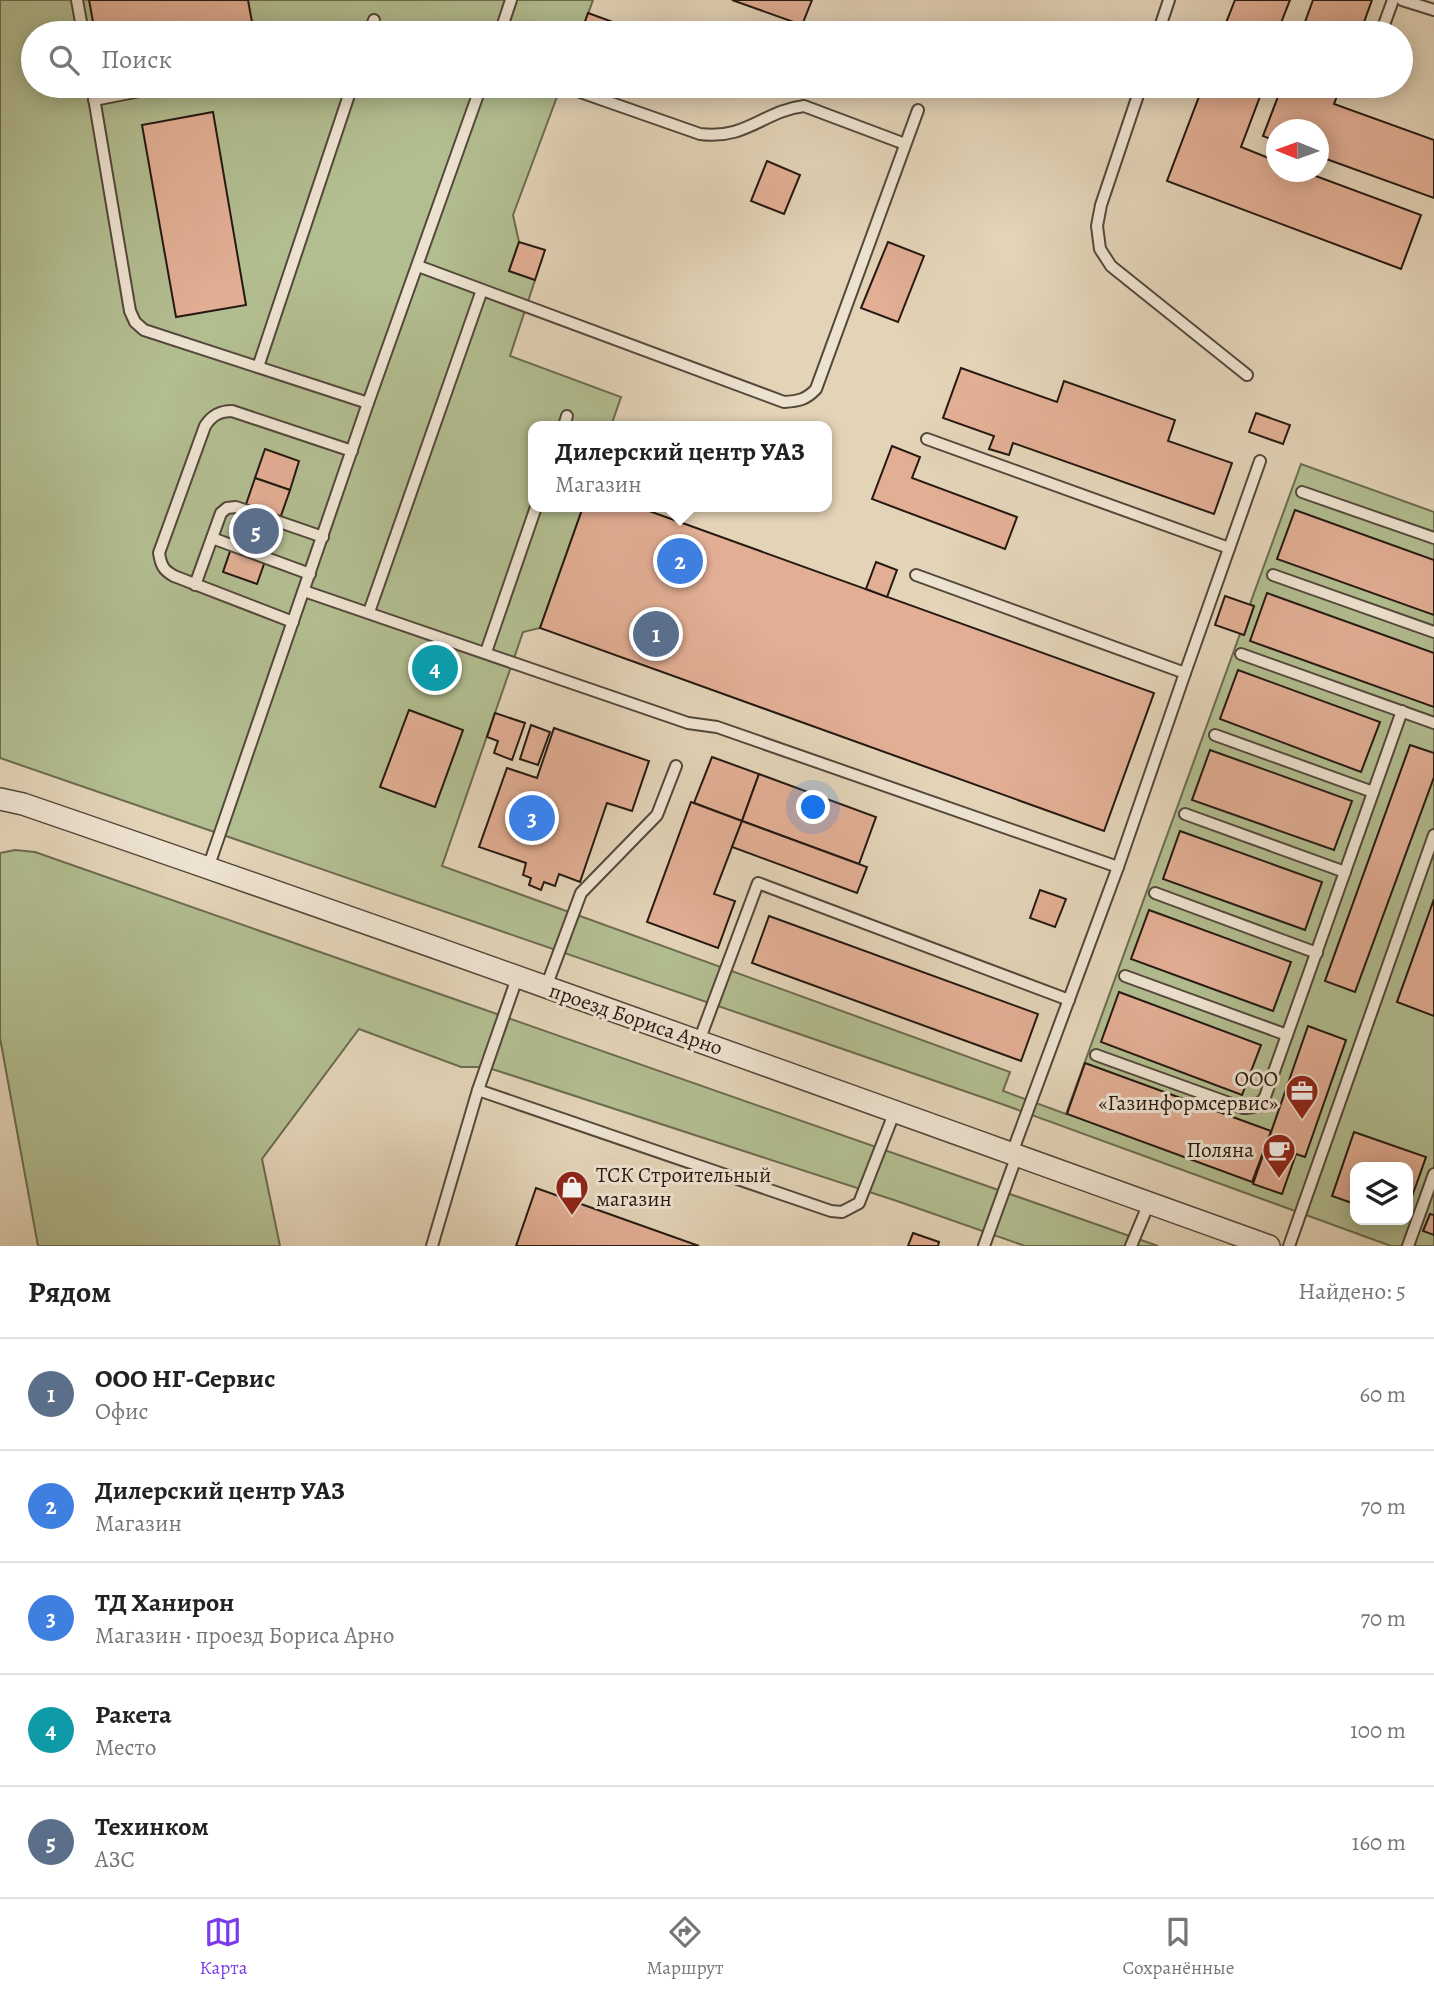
<!DOCTYPE html>
<html lang="ru">
<head>
<meta charset="utf-8">
<style>
	:root { --surface:#fff; --page:#f6f6f6; --text:#222; --muted:#767676; --line:#e0e0e0; --accent:#7c3aed }
	body { margin:0; font-family:Alegreya,serif; background:var(--page); color:var(--text) }
	.controls { position:absolute; right:21px; bottom:21px; display:grid; overflow:hidden; border-radius:14px; box-shadow:0 4px 18px #0003 }
	.controls button { width:63px; height:63px; display:grid; place-items:center; padding:0; border:0; border-bottom:2px solid var(--line); background:var(--surface); color:var(--text); font:35px sans-serif }
	.compass { position:absolute; left:1266px; top:119px; width:63px; height:63px; border-radius:50%; background:var(--surface); box-shadow:0 4px 18px #0003; rotate:271deg }
	.you { position:absolute; left:814px; top:808px; width:24px; height:24px; margin:-18px; border:5px solid #fff; border-radius:50%; background:#1a73e8; box-shadow:0 0 0 10px #1a73e833 }
	.badge { display:grid; place-items:center; width:46px; height:46px; border-radius:50%; background:var(--accent); color:#fff; font-size:23px; font-weight:700 }
	.pin { position:absolute; translate:-50% -50%; border:4px solid #fff; box-shadow:0 2px 7px #0006 }
	.popup { position:absolute; left:528px; top:421px; width:304px; height:91px; box-sizing:border-box; display:grid; place-content:center; border-radius:14px; background:var(--surface); filter:drop-shadow(0 2px 5px #0005); font-size:23px; white-space:nowrap; color:var(--muted) }
	.popup b { font-size:26px; color:var(--text) }
	.popup::after { content:''; position:absolute; left:50%; top:100%; margin-left:-14px; border:14px solid transparent; border-top-color:var(--surface) }
	.list { margin:0; padding:0; list-style:none }
	h2 { display:flex; justify-content:space-between; align-items:center; height:91px; margin:0; padding:0 28px; font-size:30px }
	h2 small { font-size:23px; font-weight:400; color:var(--muted) }
	.list li { display:grid; grid-template-columns:46px 1fr auto; gap:21px; align-items:center; box-sizing:border-box; height:112px; padding:0 28px; border-top:2px solid var(--line) }
	.list b { display:block; font-size:26px; white-space:nowrap }
	.list p { margin:0; font-size:23px; white-space:nowrap; color:var(--muted) }
	.list em { font-size:23px; font-style:normal; color:var(--muted) }
	.icon { flex:none; width:38px; height:38px; fill:none; stroke:currentColor; stroke-width:2; stroke-linecap:round; stroke-linejoin:round }
	.map { position:relative; flex:none; width:1434px; height:1246px; overflow:hidden }
	.search { position:absolute; background:var(--surface); box-shadow:0 4px 18px #0003; left:21px; right:21px; top:21px; height:77px; display:flex; align-items:center; gap:18px; box-sizing:border-box; padding:0 24px; border-radius:38px; color:var(--muted); font-size:26px }
	.sheet { height:651px; background:var(--surface) }
	nav { display:flex; justify-content:space-around; align-items:center; box-sizing:border-box; height:98px; border-top:2px solid var(--line); background:var(--surface); font-size:19px; color:var(--muted) }
	nav a { display:grid; justify-items:center; gap:4px }
	nav .on { color:var(--accent) }
	.map>svg:first-child { display:block }
	.green { fill:#b2bd90; stroke:#6c6b50; stroke-width:2; fill-rule:evenodd }
	.building { fill:#e2ae94; stroke:#251911; stroke-width:2 }
	.lines { fill:none; stroke-linecap:round; stroke-linejoin:round }
	.service-casing { stroke:#54483a; stroke-width:14 }
	.minor-casing { stroke:#54483a; stroke-width:24 }
	.service { stroke:#ede2d0; stroke-width:10 }
	.minor { stroke:#ede2d0; stroke-width:21 }
	.labels { text-anchor:middle; stroke-width:6; stroke-linejoin:round; paint-order:stroke }
	.street-label { font-size:21px; fill:#251911; stroke:#ede2d0 }
	.poi-label { font-size:21px; fill:#251911; stroke:#ede2d0; text-anchor:end }
</style>
</head>
<body>
<div class="map">
<svg width="1434" height="1246" viewBox="0 0 1434 1246">
	<rect width="100%" height="100%" fill="#e3d3b7"/>
	<filter id="stains"><feTurbulence type="fractalNoise" baseFrequency=".00286" numOctaves="4"/><feColorMatrix values="0 0 0 0 .2 0 0 0 0 .09 0 0 0 0 .02 0 0 0 .5 -.17"/></filter>
	<radialGradient id="worn" r=".72"><stop offset=".6" stop-color="#630" stop-opacity="0"/><stop offset="1" stop-color="#630" stop-opacity=".3"/></radialGradient>
	<g class="green">
		<path d="M 0,0 L 593,0 L 581,33 L 33,33 L 33,86 L 561,86 L 513,215 L 519,242 L 509,271 L 535,280 L 510,356 L 621,397 L 611,426 L 533,426 L 533,507 L 583,507 L 540,628 L 523,632 L 442,866 L 1010,1072 L 1003,1091 L 1066,1114 L 1240,634 L 1244,635 L 1254,606 L 1250,604 L 1301,464 L 1434,512 L 1434,1246 L 1391,1246 L 999,1103 L 0,758 ZM 1355,1167 L 1408,1167 L 1408,1220 L 1355,1220 Z"/>
		<path d="M 15,850 L 35,852 L 1158,1246 L 1025,1246 L 897,1201 L 486,1067 L 461,1067 L 359,1029 L 262,1159 L 280,1246 L 38,1246 L 0,1038 L 0,853 Z"/>
	</g>
	<g class="building">
		<path d="M 89,0 L 248,0 L 252,22 L 188,33 L 95,33 Z"/>
		<path d="M 732,0 L 812,0 L 802,25 Z"/>
		<path d="M 1235,0 L 1290,0 L 1277,33 L 1222,33 Z"/>
		<path d="M 1313,0 L 1372,0 L 1360,33 L 1301,33 Z"/>
		<path d="M 588,13 L 635,30 L 634,33 L 581,33 Z"/>
		<path d="M 1098,23 L 1114,29 L 1112,33 L 1094,33 Z"/>
		<path d="M 1203,86 L 1264,86 L 1241,147 L 1276,161 L 1276,172 L 1305,172 L 1421,215 L 1401,269 L 1167,181 Z"/>
		<path d="M 1282,86 L 1341,86 L 1334,104 L 1434,140 L 1434,198 L 1318,156 L 1318,130 L 1276,130 L 1276,141 L 1263,136 Z"/>
		<path d="M 213,112 L 246,305 L 176,317 L 142,125 Z"/>
		<path d="M 767,161 L 800,175 L 784,214 L 751,201 Z"/>
		<path d="M 519,242 L 545,250 L 535,280 L 509,271 Z"/>
		<path d="M 888,242 L 924,256 L 898,322 L 861,308 Z"/>
		<path d="M 961,368 L 1057,402 L 1064,381 L 1175,420 L 1168,441 L 1232,463 L 1214,514 L 1013,443 L 1009,455 L 989,449 L 994,436 L 943,418 Z"/>
		<path d="M 1256,413 L 1290,425 L 1283,444 L 1249,432 Z"/>
		<path d="M 892,446 L 920,457 L 912,478 L 1017,517 L 1005,549 L 872,499 Z"/>
		<path d="M 265,449 L 299,461 L 290,490 L 255,478 Z"/>
		<path d="M 255,478 L 290,490 L 257,584 L 223,572 Z"/>
		<path d="M 583,507 L 638,507 L 1154,693 L 1104,831 L 540,628 Z"/>
		<path d="M 1295,510 L 1434,560 L 1434,615 L 1277,559 Z"/>
		<path d="M 876,562 L 897,570 L 887,597 L 866,589 Z"/>
		<path d="M 1267,593 L 1434,653 L 1434,707 L 1250,641 Z"/>
		<path d="M 1225,596 L 1254,606 L 1244,635 L 1215,625 Z"/>
		<path d="M 1238,670 L 1380,722 L 1361,772 L 1220,719 Z"/>
		<path d="M 409,710 L 463,730 L 435,807 L 380,787 Z"/>
		<path d="M 495,713 L 525,723 L 512,760 L 494,753 L 498,741 L 487,737 Z"/>
		<path d="M 531,725 L 550,732 L 538,765 L 520,759 Z"/>
		<path d="M 554,728 L 649,761 L 632,811 L 607,803 L 580,882 L 559,874 L 555,886 L 544,882 L 541,890 L 529,885 L 531,878 L 523,875 L 526,863 L 479,847 L 507,768 L 537,778 Z"/>
		<path d="M 1410,745 L 1434,753 L 1434,777 L 1355,992 L 1325,981 Z"/>
		<path d="M 1210,750 L 1352,801 L 1334,850 L 1192,800 Z"/>
		<path d="M 712,757 L 759,774 L 742,821 L 694,803 Z"/>
		<path d="M 759,774 L 876,817 L 859,864 L 742,821 Z"/>
		<path d="M 691,802 L 742,821 L 714,894 L 735,901 L 718,948 L 647,922 Z"/>
		<path d="M 742,821 L 867,867 L 857,893 L 732,847 Z"/>
		<path d="M 1180,831 L 1322,882 L 1305,930 L 1163,879 Z"/>
		<path d="M 1040,890 L 1066,899 L 1055,927 L 1030,918 Z"/>
		<path d="M 1434,899 L 1434,1016 L 1397,1002 Z"/>
		<path d="M 1149,910 L 1291,962 L 1273,1011 L 1131,959 Z"/>
		<path d="M 769,916 L 1038,1014 L 1021,1061 L 752,963 Z"/>
		<path d="M 1119,992 L 1261,1045 L 1242,1095 L 1101,1042 Z"/>
		<path d="M 1308,1026 L 1346,1040 L 1305,1157 L 1296,1154 L 1282,1194 L 1253,1184 Z"/>
		<path d="M 1085,1063 L 1271,1131 L 1252,1182 L 1067,1114 Z"/>
		<path d="M 1354,1132 L 1426,1157 L 1409,1205 L 1408,1167 L 1355,1167 L 1355,1204 L 1332,1196 Z"/>
		<path d="M 536,1188 L 699,1246 L 516,1246 Z"/>
		<path d="M 1430,1214 L 1434,1215 L 1434,1235 L 1423,1231 Z"/>
		<path d="M 913,1233 L 939,1242 L 938,1246 L 908,1246 Z"/>
	</g>
	<g class="lines">
		<defs>
			<g id="service">
				<path d="M 77,0 L 83,33"/>
				<path d="M 1402,0 L 1434,10"/>
				<path d="M 370,33 L 374,20"/>
				<path d="M 500,33 L 511,0"/>
				<path d="M 1158,33 L 1169,0"/>
				<path d="M 1381,33 L 1393,0"/>
				<path d="M 92,86 L 130,311 L 135,322 L 144,330 L 368,403 L 208,868"/>
				<path d="M 563,86 L 700,134 C 747,140 763,111 804,106 L 905,144"/>
				<path d="M 1141,86 L 1101,205 L 1097,226 L 1100,249 L 1111,266 L 1247,375"/>
				<path d="M 94,100 L 166,86"/>
				<path d="M 418,266 L 784,402 C 798,401 806,400 816,389 L 918,110"/>
				<path d="M 258,367 L 352,86"/>
				<path d="M 368,403 L 481,86"/>
				<path d="M 564,426 L 567,416"/>
				<path d="M 927,439 L 1229,548"/>
				<path d="M 1302,492 L 1434,538"/>
				<path d="M 212,538 L 310,574"/>
				<path d="M 916,575 L 1185,673 L 1118,867 L 1012,1153"/>
				<path d="M 1273,575 L 1434,632"/>
				<path d="M 195,585 L 221,513 L 227,508 L 236,507 L 323,537"/>
				<path d="M 304,591 L 688,723 L 717,727 L 1118,867"/>
				<path d="M 369,612 L 482,290"/>
				<path d="M 293,622 L 174,576 C 163,570 161,565 159,553 L 205,426 C 212,415 220,411 232,411 L 352,451"/>
				<path d="M 486,652 L 536,507"/>
				<path d="M 1241,654 L 1434,723"/>
				<path d="M 1185,673 L 1260,461"/>
				<path d="M 1215,735 L 1373,792"/>
				<path d="M 1185,814 L 1345,872"/>
				<path d="M 1155,893 L 1317,953"/>
				<path d="M 1125,976 L 1287,1035"/>
				<path d="M 546,987 L 581,893 L 657,815 L 676,766"/>
				<path d="M 699,1041 L 758,883 L 1069,1000"/>
				<path d="M 1096,1055 L 1243,1108 C 1254,1108 1259,1106 1265,1097 L 1402,711"/>
				<path d="M 478,1090 L 831,1211 L 842,1212 L 859,1203 L 895,1111"/>
				<path d="M 432,1246 L 478,1090 L 517,978"/>
				<path d="M 984,1246 L 1017,1155"/>
				<path d="M 1131,1246 L 1149,1203"/>
				<path d="M 1289,1246 L 1434,835"/>
				<path d="M 1408,1246 L 1434,1174"/>
			</g>
			<path id="minor" d="M 0,799 L 23,804 C 440,947 854,1097 1269,1246"/>
		</defs>
		<use href="#service" class="service-casing"/>
		<use href="#minor" class="minor-casing"/>
		<use href="#service" class="service"/>
		<use href="#minor" class="minor"/>
	</g>
	<defs>
		<symbol id="office-pin" viewBox="-11 -11 22 30"><path d="M0 17L-7.5 6A9.5 9.5 0 1 1 7.5 6Z" fill="#8f2418" stroke="#ede2d0"/><path d="M-6-3h4V-5.5h4V-3h4V5H-6ZM-1-4.5V-3h2v-1.5ZM-6 0V1H6V0Z" fill="#fff"/></symbol>
		<symbol id="cafe-pin" viewBox="-11 -11 22 30"><path d="M0 17L-7.5 6A9.5 9.5 0 1 1 7.5 6Z" fill="#8f2418" stroke="#ede2d0"/><path d="M-5.5-4.5H6V0H3Q3 3.5 0 3.5H-2.5Q-5.5 3.5-5.5 0ZM3-3.2v2h1.7v-2ZM-6 4.5H4V6H-6Z" fill="#fff"/></symbol>
		<symbol id="shop-pin" viewBox="-11 -11 22 30"><path d="M0 17L-7.5 6A9.5 9.5 0 1 1 7.5 6Z" fill="#8f2418" stroke="#ede2d0"/><path d="M-5-2.5h2.3a2.7 3.5 0 0 1 5.4 0H5L5.5 6h-11ZM-1.5-2.5h3a1.5 2.3 0 0 0-3 0Z" fill="#fff"/></symbol>
	</defs>
	<g fill-rule="evenodd">
		<use href="#office-pin" x="1283" y="1072" width="38" height="52"/>
		<use href="#cafe-pin" x="1260" y="1131" width="38" height="52"/>
		<use href="#shop-pin" x="553" y="1168" width="38" height="52"/>
	</g>
	<g class="labels">
		<g class="street-label">
			<text transform="translate(636 1019) rotate(19)" y="7">проезд Бориса Арно</text>
		</g>
		<g class="poi-label">
			<text x="1278" y="1086">ООО<tspan x="1278" dy="24">«Газинформсервис»</tspan></text>
			<text x="1254" y="1157">Поляна</text>
			<text x="596" y="1182" text-anchor="start">ТСК Строительный<tspan x="596" dy="24">магазин</tspan></text>
		</g>
	</g>
	<rect width="100%" height="100%" filter="url(#stains)"/>
	<rect width="100%" height="100%" fill="url(#worn)"/>
</svg>
<div class="controls">
<button><svg class="icon" aria-label="layers" viewBox="0 0 24 24"><path d="M12 4l9 5-9 5-9-5zM3 14l9 5 9-5"/></svg></button>
</div>
<svg class="compass" viewBox="-18 -18 36 36"><path d="M0-13l5 13h-10z" fill="#e53935"/><path d="M0 13l5-13h-10z" fill="#767676"/></svg>
<div class="you"></div>
<div class="pin badge" style="left:656px;top:634px;background:#5c6f8a">1</div>
<div class="pin badge" style="left:680px;top:561px;background:#3f7fe0">2</div>
<div class="popup"><b>Дилерский центр УАЗ</b>Магазин</div>
<div class="pin badge" style="left:532px;top:818px;background:#3f7fe0">3</div>
<div class="pin badge" style="left:435px;top:668px;background:#0f9aa8">4</div>
<div class="pin badge" style="left:256px;top:531px;background:#5c6f8a">5</div>
<div class="search"><svg class="icon" aria-label="search" viewBox="0 0 24 24"><circle cx="10" cy="10" r="6"/><path d="M15 15l6 6"/></svg>Поиск</div>
</div>
<section class="sheet">
<h2>Рядом<small>Найдено: 5</small></h2>
<ul class="list">
<li><span class="badge" style="background:#5c6f8a">1</span><div><b>ООО НГ-Сервис</b><p>Офис</p></div><em>60 m</em></li>
<li><span class="badge" style="background:#3f7fe0">2</span><div><b>Дилерский центр УАЗ</b><p>Магазин</p></div><em>70 m</em></li>
<li><span class="badge" style="background:#3f7fe0">3</span><div><b>ТД Ханирон</b><p>Магазин · проезд Бориса Арно</p></div><em>70 m</em></li>
<li><span class="badge" style="background:#0f9aa8">4</span><div><b>Ракета</b><p>Место</p></div><em>100 m</em></li>
<li><span class="badge" style="background:#5c6f8a">5</span><div><b>Техинком</b><p>АЗС</p></div><em>160 m</em></li>
</ul>
</section>
<nav>
<a class="on"><svg class="icon" aria-label="map" viewBox="0 0 24 24"><path d="M3 6l6-2 6 2 6-2v14l-6 2-6-2-6 2zM9 4v14M15 6v14"/></svg>Карта</a>
<a><svg class="icon" aria-label="directions" viewBox="0 0 24 24"><path d="M12 3l9 9-9 9-9-9zM9 14v-3h6M13 9l2 2-2 2"/></svg>Маршрут</a>
<a><svg class="icon" aria-label="saved" viewBox="0 0 24 24"><path d="M7 4h10v16l-5-4-5 4z"/></svg>Сохранённые</a>
</nav>
</body>
</html>
